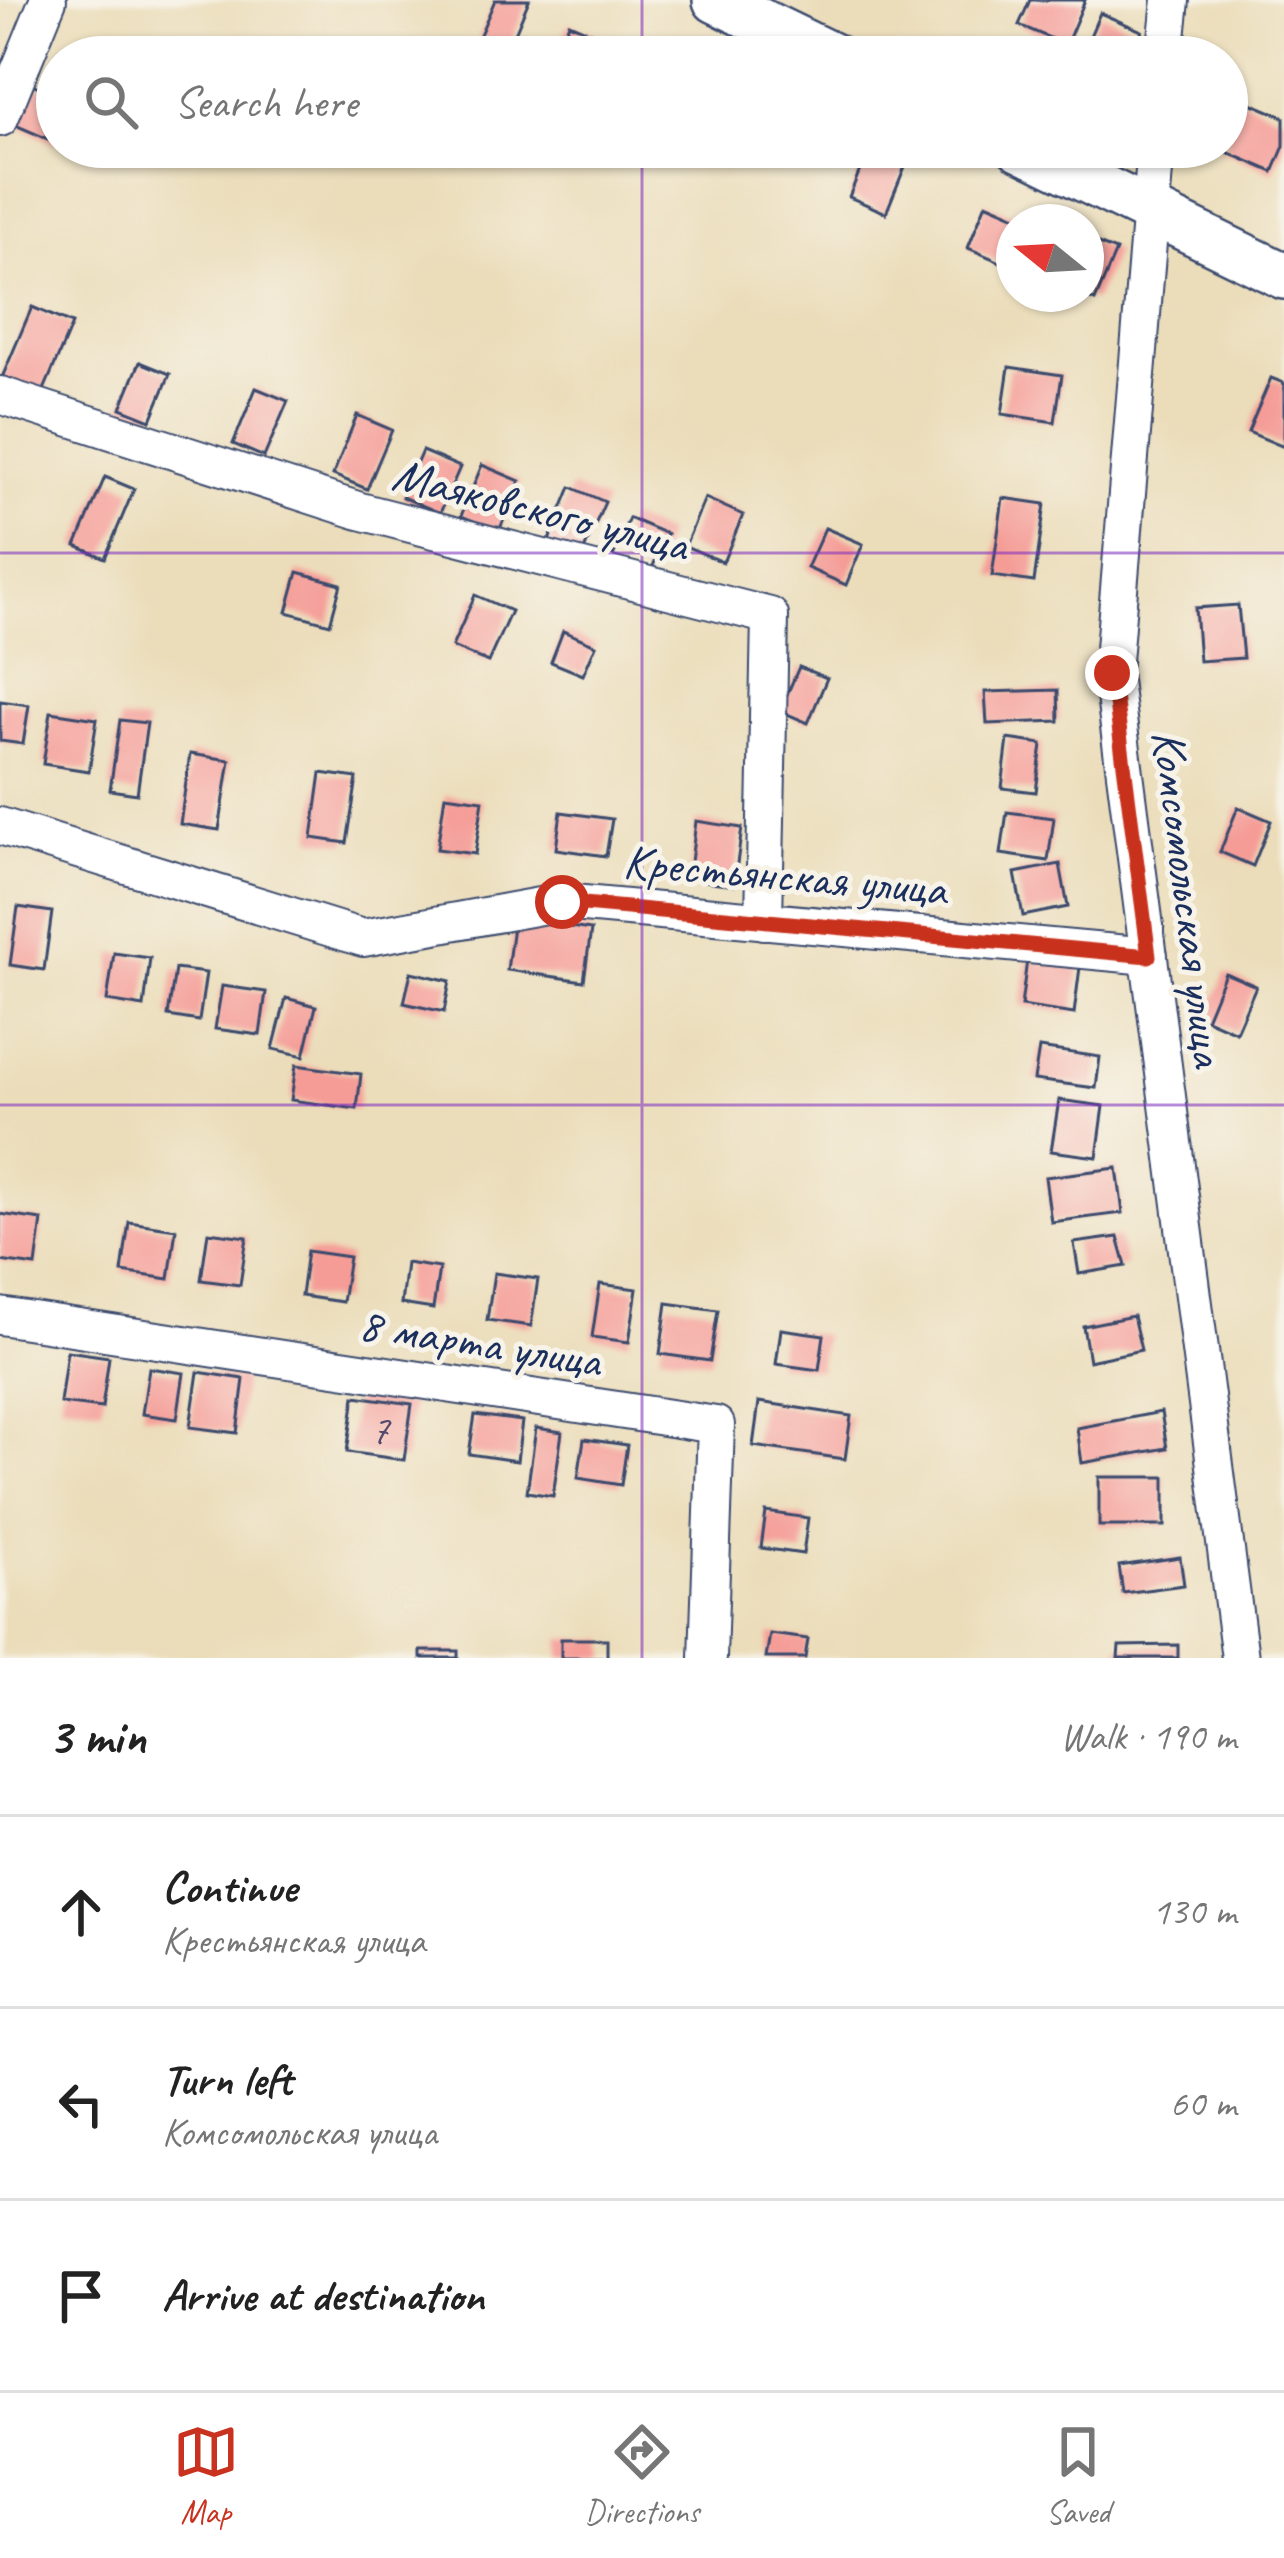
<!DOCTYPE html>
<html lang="en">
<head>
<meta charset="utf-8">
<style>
	:root { --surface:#fff; --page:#f6f6f6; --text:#222; --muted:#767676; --line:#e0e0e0; --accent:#c8321e }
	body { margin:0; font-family:Caveat,sans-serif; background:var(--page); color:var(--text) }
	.compass { position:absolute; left:996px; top:204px; width:108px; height:108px; border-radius:50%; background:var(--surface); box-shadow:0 3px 9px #0004; rotate:288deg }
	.stop { position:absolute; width:36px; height:36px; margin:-27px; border:9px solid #c8321e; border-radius:50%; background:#fff }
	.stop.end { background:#c8321e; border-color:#fff; box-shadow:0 3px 12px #0008 }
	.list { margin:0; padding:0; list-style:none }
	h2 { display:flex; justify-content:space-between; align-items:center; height:156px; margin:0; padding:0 48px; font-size:51px }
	h2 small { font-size:39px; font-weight:400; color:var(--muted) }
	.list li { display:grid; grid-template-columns:78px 1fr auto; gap:36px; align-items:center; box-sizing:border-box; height:192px; padding:0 48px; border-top:3px solid var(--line) }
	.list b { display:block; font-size:45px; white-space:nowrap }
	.list p { margin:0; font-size:39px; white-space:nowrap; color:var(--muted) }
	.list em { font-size:39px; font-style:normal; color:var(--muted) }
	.icon { flex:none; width:66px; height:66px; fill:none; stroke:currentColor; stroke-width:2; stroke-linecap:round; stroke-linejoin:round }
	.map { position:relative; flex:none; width:1284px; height:1658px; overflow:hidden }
	.search { position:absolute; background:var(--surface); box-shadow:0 3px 9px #0004; left:36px; right:36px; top:36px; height:132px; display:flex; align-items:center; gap:30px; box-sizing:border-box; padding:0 42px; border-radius:66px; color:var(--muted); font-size:45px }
	.sheet { height:732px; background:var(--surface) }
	nav { display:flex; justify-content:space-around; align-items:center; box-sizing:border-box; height:168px; border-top:3px solid var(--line); background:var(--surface); font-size:33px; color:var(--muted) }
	nav a { display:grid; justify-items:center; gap:6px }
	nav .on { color:var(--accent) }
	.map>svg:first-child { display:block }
	.building { fill:#f59c97 }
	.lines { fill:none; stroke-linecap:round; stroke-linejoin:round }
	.minor-casing { stroke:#3a496c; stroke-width:40 }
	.tertiary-casing { stroke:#3a496c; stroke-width:50 }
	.minor { stroke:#fff; stroke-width:36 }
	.tertiary { stroke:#fff; stroke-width:45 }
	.route { stroke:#c8321e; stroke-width:15 }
	.grid { fill:none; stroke:#7b2cbf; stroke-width:3; stroke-opacity:0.55 }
	.labels { text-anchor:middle; stroke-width:10; stroke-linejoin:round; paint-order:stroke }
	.number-label { font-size:42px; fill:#524a6c }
	.street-label { font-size:48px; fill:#1b2f5e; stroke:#f7f3e8 }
</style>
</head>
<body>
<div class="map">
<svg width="1284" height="1658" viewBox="0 0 1284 1658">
	<rect width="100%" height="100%" fill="#f7f3e8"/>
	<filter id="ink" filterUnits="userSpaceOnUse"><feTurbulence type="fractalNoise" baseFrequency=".00833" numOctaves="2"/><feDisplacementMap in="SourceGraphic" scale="24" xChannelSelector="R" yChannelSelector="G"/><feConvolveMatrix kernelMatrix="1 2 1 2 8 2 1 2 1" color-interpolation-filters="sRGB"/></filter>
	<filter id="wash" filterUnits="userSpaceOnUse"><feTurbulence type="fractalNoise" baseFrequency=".004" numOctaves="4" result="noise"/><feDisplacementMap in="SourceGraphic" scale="48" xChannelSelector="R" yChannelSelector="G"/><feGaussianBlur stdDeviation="2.7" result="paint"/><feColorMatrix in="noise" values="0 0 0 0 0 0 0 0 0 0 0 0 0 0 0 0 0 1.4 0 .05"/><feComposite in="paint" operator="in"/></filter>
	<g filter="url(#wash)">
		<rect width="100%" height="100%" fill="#ebddba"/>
		<g id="blocks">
			<g class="building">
				<path d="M 495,0 L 529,0 L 508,50 L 479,37 Z"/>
				<path d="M 1030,0 L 1085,0 L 1066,45 L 1019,25 Z"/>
				<path d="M 1100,13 L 1142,31 L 1131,57 L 1081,57 Z"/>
				<path d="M 569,23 L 614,42 L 607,57 L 568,57 L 556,52 Z"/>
				<path d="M 628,39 L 671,57 L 621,57 Z"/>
				<path d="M 32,84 L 57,95 L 57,143 L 15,125 Z"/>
				<path d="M 1227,93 L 1284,117 L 1284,146 L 1273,172 L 1215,147 L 1227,147 Z"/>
				<path d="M 869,148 L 906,164 L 886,213 L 849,197 Z"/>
				<path d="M 986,203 L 1030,222 L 1014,222 L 1014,268 L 968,248 Z"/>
				<path d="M 1086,239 L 1116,251 L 1095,301 L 1086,297 Z"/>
				<path d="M 32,307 L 72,324 L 41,397 L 1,380 Z"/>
				<path d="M 140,362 L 170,374 L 151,420 L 121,408 Z"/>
				<path d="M 1009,367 L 1062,375 L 1055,422 L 1002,414 Z"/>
				<path d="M 1271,378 L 1284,383 L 1284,447 L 1248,432 Z"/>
				<path d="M 256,388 L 288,401 L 264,457 L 233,444 Z"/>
				<path d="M 357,415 L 392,430 L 367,489 L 333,475 Z"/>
				<path d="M 422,451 L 460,467 L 440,513 L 402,497 Z"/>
				<path d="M 482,465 L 520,481 L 499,531 L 461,516 Z"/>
				<path d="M 105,477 L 134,489 L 105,558 L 76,546 Z"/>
				<path d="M 571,487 L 605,502 L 581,557 L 548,543 Z"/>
				<path d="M 705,498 L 743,515 L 723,562 L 685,546 Z"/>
				<path d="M 1003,498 L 1045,504 L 1034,582 L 992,576 Z"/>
				<path d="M 629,518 L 667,534 L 649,575 L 612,559 Z"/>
				<path d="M 825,528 L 863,544 L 846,585 L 807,568 Z"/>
				<path d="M 298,572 L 341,584 L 330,624 L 287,612 Z"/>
				<path d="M 475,595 L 511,611 L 488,662 L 452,647 Z"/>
				<path d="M 1238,605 L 1243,658 L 1199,661 L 1195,608 Z"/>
				<path d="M 563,631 L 596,645 L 583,675 L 551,662 Z"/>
				<path d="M 799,667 L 827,678 L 808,723 L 780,711 Z"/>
				<path d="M 1058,690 L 1059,721 L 987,724 L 985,692 Z"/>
				<path d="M 0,701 L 29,705 L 23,744 L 0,741 Z"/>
				<path d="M 51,712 L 97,719 L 89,771 L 43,764 Z"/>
				<path d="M 120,720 L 147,723 L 137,794 L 110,790 Z"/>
				<path d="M 1008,739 L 1042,744 L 1036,792 L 1002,788 Z"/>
				<path d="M 190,754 L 230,760 L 219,830 L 180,824 Z"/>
				<path d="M 321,773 L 357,778 L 347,843 L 312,838 Z"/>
				<path d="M 445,795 L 483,800 L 475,854 L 437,849 Z"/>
				<path d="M 1238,807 L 1271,821 L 1253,866 L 1220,852 Z"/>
				<path d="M 561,812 L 612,819 L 606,856 L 556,849 Z"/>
				<path d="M 1007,812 L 1054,818 L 1048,861 L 1001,854 Z"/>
				<path d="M 696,821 L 742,828 L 734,885 L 689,879 Z"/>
				<path d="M 1060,864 L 1068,907 L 1023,916 L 1015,873 Z"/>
				<path d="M 18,907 L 52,912 L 44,970 L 10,965 Z"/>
				<path d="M 514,919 L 591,930 L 584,981 L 507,970 Z"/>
				<path d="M 114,953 L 150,958 L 144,1007 L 107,1001 Z"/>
				<path d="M 1027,960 L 1080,967 L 1074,1014 L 1021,1006 Z"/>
				<path d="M 175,969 L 206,973 L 199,1021 L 168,1016 Z"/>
				<path d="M 411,972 L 450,981 L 444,1012 L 404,1003 Z"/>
				<path d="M 1225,973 L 1256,986 L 1236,1032 L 1206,1019 Z"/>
				<path d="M 222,986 L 266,992 L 260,1035 L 215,1029 Z"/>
				<path d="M 286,998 L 316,1006 L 304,1056 L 273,1049 Z"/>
				<path d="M 1039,1048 L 1100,1057 L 1096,1088 L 1034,1080 Z"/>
				<path d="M 296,1065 L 361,1074 L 357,1109 L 291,1100 Z"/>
				<path d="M 1059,1100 L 1104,1106 L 1097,1157 L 1051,1151 Z"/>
				<path d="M 1117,1168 L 1123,1213 L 1051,1222 L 1045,1177 Z"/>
				<path d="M 0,1214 L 42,1220 L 36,1266 L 0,1261 Z"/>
				<path d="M 129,1222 L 176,1229 L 169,1279 L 122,1272 Z"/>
				<path d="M 208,1232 L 247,1237 L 240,1285 L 201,1280 Z"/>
				<path d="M 1118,1237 L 1126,1266 L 1079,1274 L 1074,1243 Z"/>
				<path d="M 307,1251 L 349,1257 L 342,1302 L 301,1296 Z"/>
				<path d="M 406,1263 L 439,1268 L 433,1309 L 401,1304 Z"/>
				<path d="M 494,1273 L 538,1279 L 531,1326 L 487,1320 Z"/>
				<path d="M 600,1284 L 637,1289 L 629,1342 L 592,1337 Z"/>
				<path d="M 667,1303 L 718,1310 L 710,1361 L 660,1354 Z"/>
				<path d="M 1133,1316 L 1141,1350 L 1089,1361 L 1083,1326 Z"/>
				<path d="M 781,1329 L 824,1335 L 819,1370 L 776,1364 Z"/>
				<path d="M 67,1351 L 109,1357 L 102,1408 L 60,1403 Z"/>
				<path d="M 149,1368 L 184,1373 L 177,1419 L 142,1414 Z"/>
				<path d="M 198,1372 L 244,1379 L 237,1433 L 190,1427 Z"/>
				<path d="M 355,1396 L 412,1404 L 404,1460 L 347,1452 Z"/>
				<path d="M 759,1402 L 851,1416 L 845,1459 L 753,1446 Z"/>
				<path d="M 1161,1412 L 1167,1448 L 1082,1463 L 1077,1428 Z"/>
				<path d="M 475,1415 L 522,1421 L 517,1461 L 469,1454 Z"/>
				<path d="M 536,1428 L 562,1432 L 553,1496 L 527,1492 Z"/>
				<path d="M 584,1439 L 627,1445 L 621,1485 L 578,1478 Z"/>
				<rect x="1099" y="1477" width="66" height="49"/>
				<path d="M 766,1512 L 808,1518 L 803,1554 L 761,1548 Z"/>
				<path d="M 1180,1557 L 1184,1585 L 1123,1593 L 1119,1566 Z"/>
				<path d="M 770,1634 L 808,1639 L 805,1658 L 766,1658 Z"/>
				<rect x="561" y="1639" width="46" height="19"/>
				<path d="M 1178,1645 L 1178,1658 L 1118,1658 L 1119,1646 Z"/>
				<rect x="421" y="1651" width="37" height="7"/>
			</g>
		</g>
	</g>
	<g filter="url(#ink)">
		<use href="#blocks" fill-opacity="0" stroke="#3a496c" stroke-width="3"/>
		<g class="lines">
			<defs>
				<g id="minor">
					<path d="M 1165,57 L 1171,0"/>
					<path d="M 0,118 L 48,0"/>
					<path d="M 1156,147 L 1112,673 L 1240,1658"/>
					<path d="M 0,395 L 360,511 L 770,616 L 764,921"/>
					<path d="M 0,826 L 363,938 L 562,902 L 1149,956"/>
					<path d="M 0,1316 L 716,1425 L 708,1658"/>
				</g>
				<g id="tertiary">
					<path d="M 716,0 L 834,57"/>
					<path d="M 1019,147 L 1284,276"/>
				</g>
			</defs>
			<use href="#minor" class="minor-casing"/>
			<use href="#tertiary" class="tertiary-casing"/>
			<use href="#minor" class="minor"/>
			<use href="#tertiary" class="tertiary"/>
		</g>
	</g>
	<g class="lines" filter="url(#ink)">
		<path class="route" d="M 562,902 L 1149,956 L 1112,673"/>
	</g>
	<path class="grid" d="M 642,0 L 642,57M 642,147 L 642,1658M 0,553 L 1284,553M 0,1105 L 1284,1105"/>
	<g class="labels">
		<g class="number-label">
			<text x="380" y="1443">7</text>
		</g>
		<g class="street-label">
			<text transform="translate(541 508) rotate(14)" y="17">Маяковского улица</text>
			<text transform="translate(785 874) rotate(5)" y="17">Крестьянская улица</text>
			<text transform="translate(1190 898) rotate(83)" y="17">Комсомольская улица</text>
			<text transform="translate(480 1341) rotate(9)" y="17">8 марта улица</text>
		</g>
	</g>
</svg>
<svg class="compass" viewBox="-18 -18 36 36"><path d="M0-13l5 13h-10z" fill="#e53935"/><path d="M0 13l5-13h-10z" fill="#767676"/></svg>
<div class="stop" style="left:562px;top:902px"></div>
<div class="stop end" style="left:1112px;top:673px"></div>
<div class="search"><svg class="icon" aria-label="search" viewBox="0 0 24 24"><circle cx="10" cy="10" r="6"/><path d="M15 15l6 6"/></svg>Search here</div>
</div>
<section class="sheet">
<h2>3 min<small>Walk · 190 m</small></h2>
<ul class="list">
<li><svg class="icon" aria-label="ahead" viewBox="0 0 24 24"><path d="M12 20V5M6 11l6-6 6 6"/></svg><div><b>Continue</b><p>Крестьянская улица</p></div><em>130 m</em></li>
<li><svg class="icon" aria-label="left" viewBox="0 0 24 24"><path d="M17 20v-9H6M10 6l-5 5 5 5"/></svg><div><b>Turn left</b><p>Комсомольская улица</p></div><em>60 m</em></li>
<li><svg class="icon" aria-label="arrive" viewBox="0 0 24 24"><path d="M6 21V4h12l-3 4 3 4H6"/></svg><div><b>Arrive at destination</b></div></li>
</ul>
</section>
<nav>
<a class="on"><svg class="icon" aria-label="map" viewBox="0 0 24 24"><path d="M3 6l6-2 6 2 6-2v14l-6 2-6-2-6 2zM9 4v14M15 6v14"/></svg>Map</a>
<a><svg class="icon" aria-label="directions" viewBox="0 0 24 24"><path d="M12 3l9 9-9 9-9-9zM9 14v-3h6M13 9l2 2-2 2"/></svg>Directions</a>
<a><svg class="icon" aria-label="saved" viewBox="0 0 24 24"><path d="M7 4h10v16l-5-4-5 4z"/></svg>Saved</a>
</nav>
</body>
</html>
